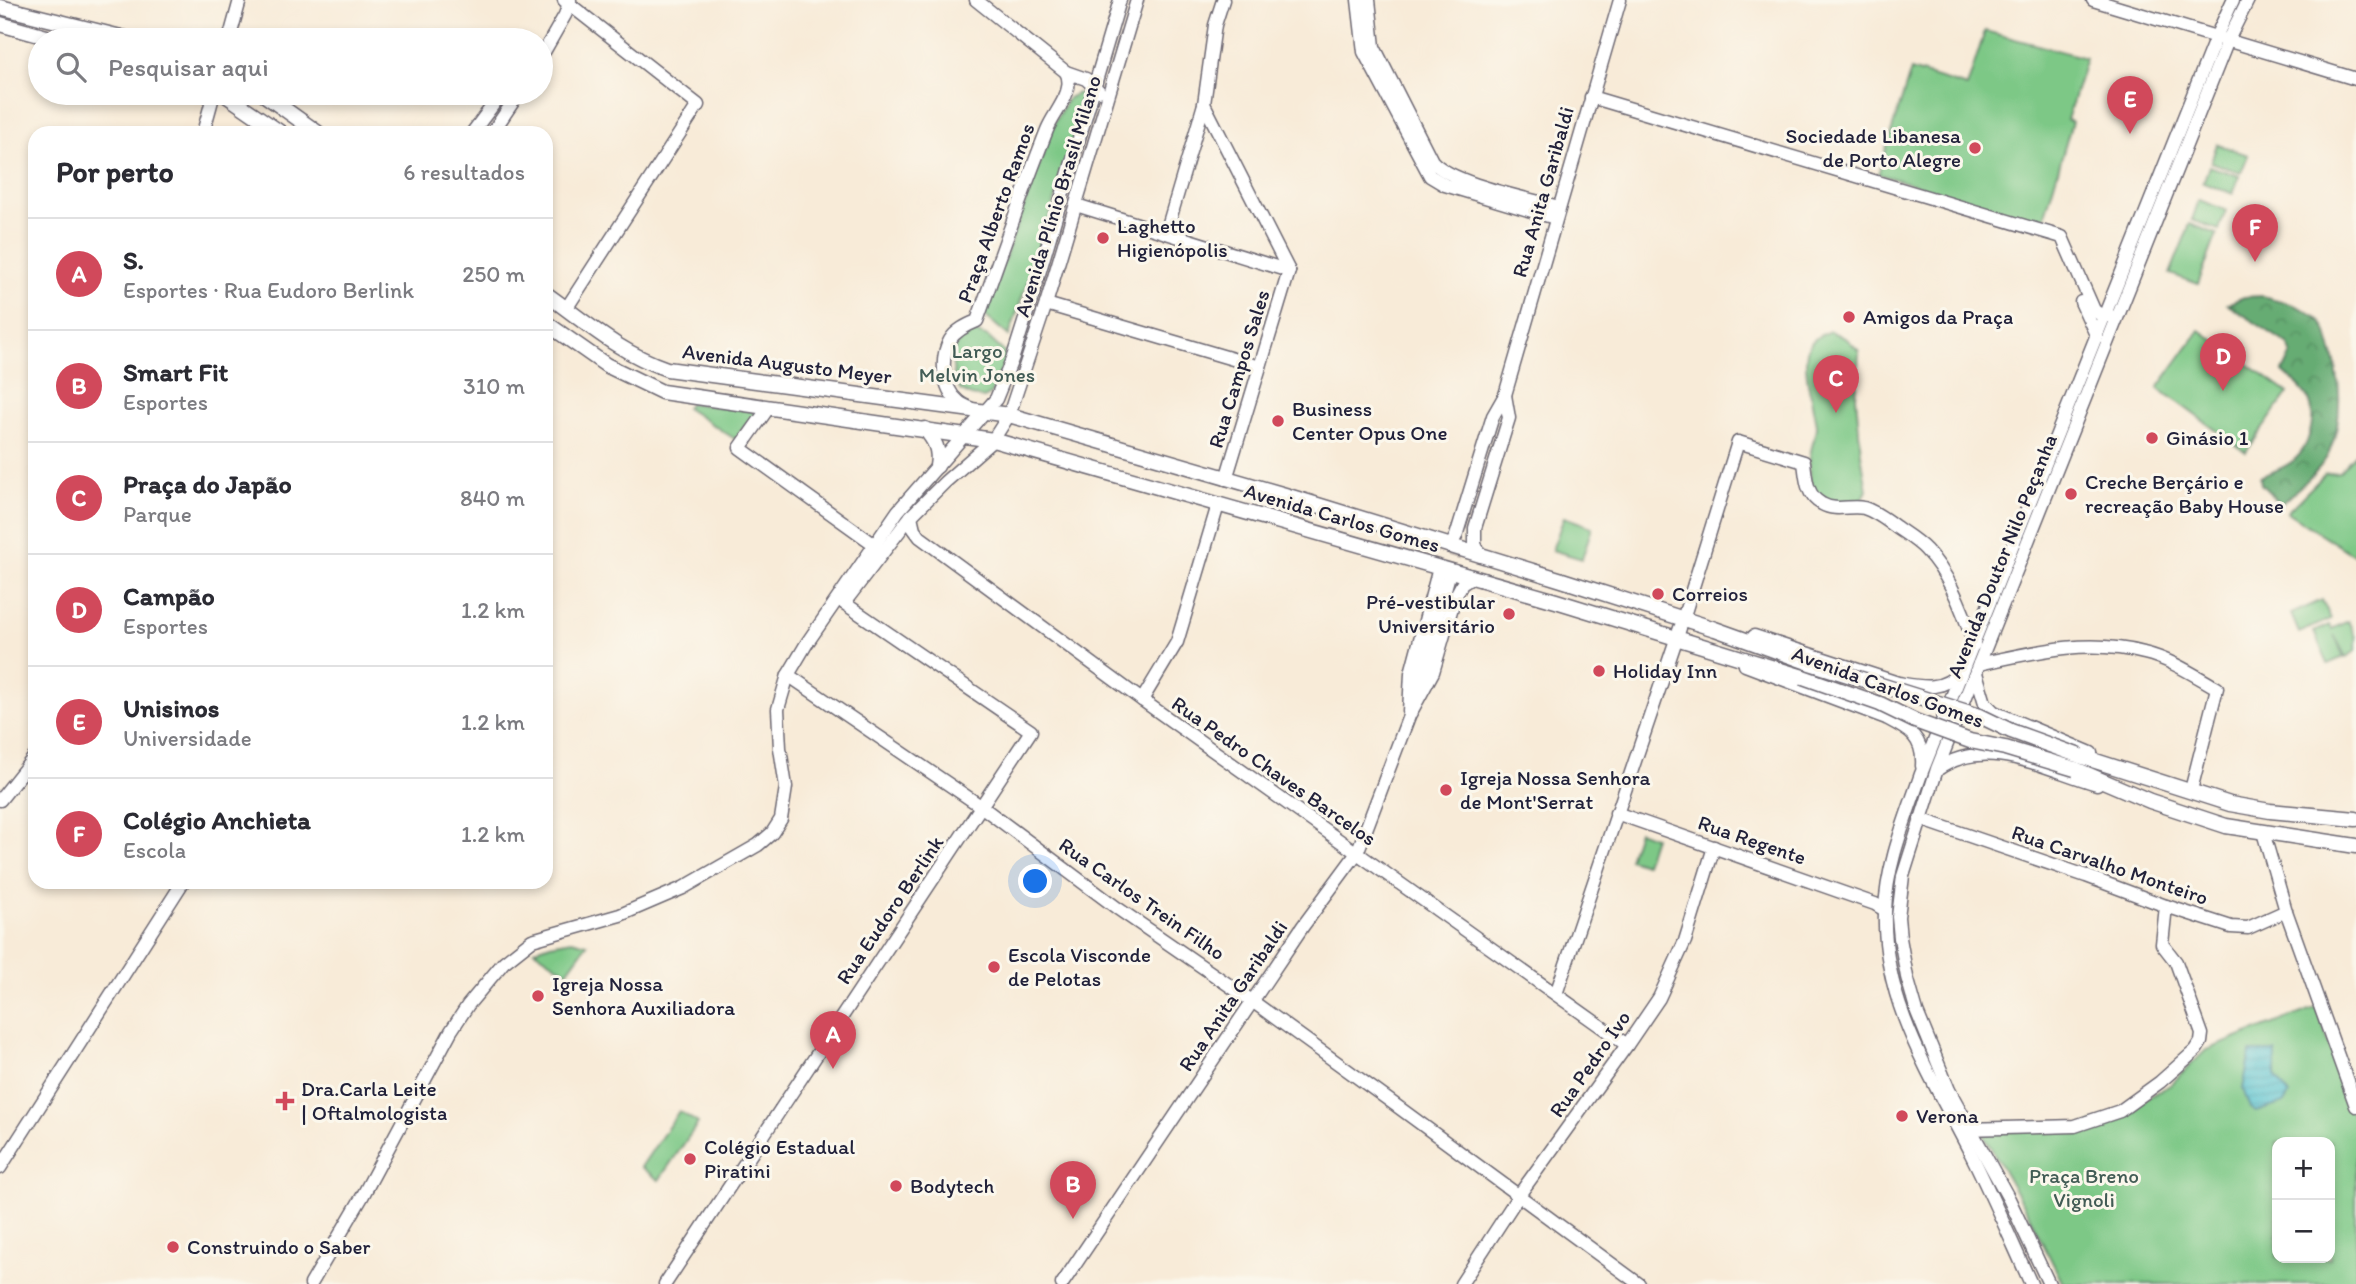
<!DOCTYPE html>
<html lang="pt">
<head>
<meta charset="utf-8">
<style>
	:root { --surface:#fff; --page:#f7f7f7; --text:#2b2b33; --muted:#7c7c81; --line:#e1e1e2; --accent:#d1495b }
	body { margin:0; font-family:Itim,sans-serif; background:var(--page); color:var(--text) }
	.controls { position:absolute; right:21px; bottom:21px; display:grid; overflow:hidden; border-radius:14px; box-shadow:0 4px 10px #0003 }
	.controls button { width:63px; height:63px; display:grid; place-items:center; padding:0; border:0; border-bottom:2px solid var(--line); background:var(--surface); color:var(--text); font:35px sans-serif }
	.you { position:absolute; left:1036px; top:882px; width:24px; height:24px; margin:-18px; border:5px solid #fff; border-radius:50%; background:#1a73e8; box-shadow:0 0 0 10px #1a73e833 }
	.badge { display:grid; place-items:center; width:46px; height:46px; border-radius:50%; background:var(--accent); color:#fff; font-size:23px; font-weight:700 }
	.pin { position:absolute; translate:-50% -58px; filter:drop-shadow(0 2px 4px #0008) }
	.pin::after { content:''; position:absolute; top:37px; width:24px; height:21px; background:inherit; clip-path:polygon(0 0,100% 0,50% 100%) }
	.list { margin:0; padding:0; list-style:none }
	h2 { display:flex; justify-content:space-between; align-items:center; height:91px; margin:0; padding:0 28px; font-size:30px }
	h2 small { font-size:23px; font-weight:400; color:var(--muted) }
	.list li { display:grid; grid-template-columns:46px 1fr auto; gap:21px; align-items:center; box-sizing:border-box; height:112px; padding:0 28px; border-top:2px solid var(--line) }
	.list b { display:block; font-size:26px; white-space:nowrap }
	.list p { margin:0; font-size:23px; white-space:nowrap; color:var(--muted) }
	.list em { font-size:23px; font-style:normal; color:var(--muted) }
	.icon { flex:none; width:38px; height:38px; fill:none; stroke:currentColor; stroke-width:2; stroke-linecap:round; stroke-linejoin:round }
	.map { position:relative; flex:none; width:2356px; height:1284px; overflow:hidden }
	.search { position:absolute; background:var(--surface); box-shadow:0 4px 10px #0003; left:28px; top:28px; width:525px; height:77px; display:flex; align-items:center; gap:18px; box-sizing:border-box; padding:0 24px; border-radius:38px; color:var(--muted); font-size:26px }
	.panel { position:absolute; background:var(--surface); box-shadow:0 4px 10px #0003; left:28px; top:126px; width:525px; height:763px; border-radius:21px }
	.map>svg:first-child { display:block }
	.forest { fill:url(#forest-crowns); stroke:#446757; stroke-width:2 }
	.park { fill:#7dc886; stroke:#507560; stroke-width:2; fill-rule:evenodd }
	.water { fill:url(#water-rules); stroke:#3c7285; stroke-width:2 }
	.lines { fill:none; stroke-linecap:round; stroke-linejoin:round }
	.secondary-tunnel { stroke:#cdc3b9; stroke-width:12; stroke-dasharray:12 6; stroke-linecap:butt }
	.secondary-casing { stroke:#6d6872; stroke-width:15 }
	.primary-casing { stroke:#6d6872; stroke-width:17 }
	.secondary { stroke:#fff; stroke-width:12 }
	.primary { stroke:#fff; stroke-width:14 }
	.primary-bridge-casing { stroke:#6d6872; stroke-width:17; stroke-linecap:butt }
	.primary-bridge { stroke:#fff; stroke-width:14 }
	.poi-dot { fill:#d1495b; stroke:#fbf7ec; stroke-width:2.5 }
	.labels { text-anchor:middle; stroke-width:6; stroke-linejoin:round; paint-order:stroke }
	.poi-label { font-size:21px; fill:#22223b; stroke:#fbf7ec; text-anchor:start }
	.street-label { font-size:21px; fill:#22223b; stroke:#fbf7ec }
	.park-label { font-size:21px; fill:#425c55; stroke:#fbf7ec }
</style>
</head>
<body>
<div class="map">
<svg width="2356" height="1284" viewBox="0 0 2356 1284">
	<defs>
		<pattern id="forest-crowns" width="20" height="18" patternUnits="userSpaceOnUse" patternTransform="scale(1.75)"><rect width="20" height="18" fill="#66ac73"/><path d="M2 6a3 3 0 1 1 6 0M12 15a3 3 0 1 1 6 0" fill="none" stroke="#548c60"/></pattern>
		<pattern id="water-rules" width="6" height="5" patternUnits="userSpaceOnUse" patternTransform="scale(1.75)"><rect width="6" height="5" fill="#56c2cf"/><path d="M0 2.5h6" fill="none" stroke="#4ba6b3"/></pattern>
	</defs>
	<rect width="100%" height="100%" fill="#fbf7ec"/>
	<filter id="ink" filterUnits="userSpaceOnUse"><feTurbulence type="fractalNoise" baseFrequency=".0143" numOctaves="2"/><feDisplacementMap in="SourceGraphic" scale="14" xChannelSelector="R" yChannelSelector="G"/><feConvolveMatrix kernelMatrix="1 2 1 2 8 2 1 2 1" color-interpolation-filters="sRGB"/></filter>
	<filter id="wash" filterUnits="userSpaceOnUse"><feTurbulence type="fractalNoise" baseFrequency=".00686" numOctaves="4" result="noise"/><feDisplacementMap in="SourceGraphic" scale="28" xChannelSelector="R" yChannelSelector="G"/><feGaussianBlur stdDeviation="1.57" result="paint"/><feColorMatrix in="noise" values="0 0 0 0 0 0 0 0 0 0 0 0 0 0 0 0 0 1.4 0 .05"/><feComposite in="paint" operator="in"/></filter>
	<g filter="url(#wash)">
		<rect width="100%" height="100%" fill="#f8ebd8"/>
		<path class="forest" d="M 2262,296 C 2282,301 2311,307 2324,326 C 2327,330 2328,336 2329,341 C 2341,376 2344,418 2329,453 C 2320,472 2296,489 2281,504 L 2261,484 L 2260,477 C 2272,471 2284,469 2294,460 C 2309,448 2317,418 2309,400 C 2303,388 2292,380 2283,372 L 2292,353 L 2289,345 L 2227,304 L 2244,297 Z"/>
		<g class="park">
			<path d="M 1985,31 L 2086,58 L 2067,120 L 2072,122 L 2043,222 L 1878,174 L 1911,70 L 1967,87 Z"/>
			<path d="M 1078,93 L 1085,98 L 1087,106 L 1009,336 L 984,315 L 1056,119 L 1068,98 Z"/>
			<path d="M 2217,144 L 2248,155 L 2241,173 L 2211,162 Z"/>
			<path d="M 2209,166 L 2239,176 L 2233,194 L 2203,183 Z"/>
			<path d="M 2199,200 L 2226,210 L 2219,230 L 2192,220 Z"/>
			<path d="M 2190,224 L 2217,234 L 2198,284 L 2170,274 Z"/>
			<path d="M 2200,330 L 2288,393 L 2246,452 L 2158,388 Z"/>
			<path d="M 1830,331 L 1847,339 L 1859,351 L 1856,397 L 1861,454 L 1867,490 L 1861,503 C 1826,508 1804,497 1810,457 C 1811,447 1816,436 1816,426 C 1814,406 1800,363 1809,346 C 1813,338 1822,334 1830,331 Z"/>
			<path d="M 975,332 L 988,337 L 1004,352 L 1006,359 L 991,394 L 984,398 L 971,396 L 960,390 C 949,370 948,337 975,332 Z"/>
			<path d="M 689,403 L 753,411 L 754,415 L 735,439 L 686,408 Z"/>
			<path d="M 2356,453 L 2356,554 L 2355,556 L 2287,512 L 2325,474 L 2339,472 Z"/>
			<path d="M 1564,517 L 1592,527 L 1582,559 L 1552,550 Z"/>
			<path d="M 2322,600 L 2331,619 L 2299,633 L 2291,614 Z"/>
			<path d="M 2348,621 L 2356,637 L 2356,651 L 2346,657 L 2334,635 L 2344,657 L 2328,664 L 2314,632 L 2329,625 L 2332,629 Z"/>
			<path d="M 1638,831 L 1654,837 L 1645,864 L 1629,859 Z"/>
			<path d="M 572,940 L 587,944 L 567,972 L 534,950 L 550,944 Z"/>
			<path d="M 2317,1007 L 2356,1124 L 2356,1284 L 2063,1284 L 2032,1221 L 1982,1132 L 2082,1127 L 2128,1109 L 2170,1085 L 2206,1050 ZM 2277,1142 L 2330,1142 L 2330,1258 L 2277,1258 Z"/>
			<path d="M 679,1111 L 698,1123 L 659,1180 L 641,1167 Z"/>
		</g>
		<path class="water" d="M 2250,1052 L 2276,1052 L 2275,1076 L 2289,1095 L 2284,1103 L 2256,1112 L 2250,1108 L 2243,1089 Z"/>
	</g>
	<g filter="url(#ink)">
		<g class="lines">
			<path class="secondary-tunnel" d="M 1449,575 L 1459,543"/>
			<defs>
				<g id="secondary">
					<path d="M 564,0 L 698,105 L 566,309"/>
					<path d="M 976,0 L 1066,72 L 1086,79 L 1099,91"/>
					<path d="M 1358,0 L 1364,52 L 1430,176 L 1445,185 L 1555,218"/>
					<path d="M 1369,0 L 1374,47 L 1432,161 C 1452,184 1526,198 1558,207"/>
					<path d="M 2093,0 L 2356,79"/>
					<path d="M 229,40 L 240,0"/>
					<path d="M 541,57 L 565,15 L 570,0"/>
					<path d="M 1591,97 L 2062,237 L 2094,310 L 2102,316 L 2111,316"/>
					<path d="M 1204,104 L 1289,271"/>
					<path d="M 203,133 L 214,93"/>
					<path d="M 472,133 L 502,93"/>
					<path d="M 492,133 L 519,93"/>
					<path d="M 1076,205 L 1289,271"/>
					<path d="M 1166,233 L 1204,104 L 1215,25 L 1223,0"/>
					<path d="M 2081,302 L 2097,337"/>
					<path d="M 1046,304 L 1260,367"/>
					<path d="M 769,407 L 740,448 L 875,545"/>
					<path d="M 972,409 C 968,407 962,405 958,401 C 942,388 940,357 950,340 C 956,330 967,325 977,321 C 1000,257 1022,193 1047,130 C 1054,112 1076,91 1066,72"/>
					<path d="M 1226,479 L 1289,271"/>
					<path d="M 911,516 L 914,529 L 920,537 L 1142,700 L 1627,1045"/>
					<path d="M 1450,547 L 1456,536 L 1493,416 L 1505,395 L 1620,0"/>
					<path d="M 1480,555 L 1475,544 L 1475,528 L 1509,418 L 1505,395"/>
					<path d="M 844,603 L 911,516 L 945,482 L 993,440 L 1009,415 L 1046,304 L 1137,0"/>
					<path d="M 1683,619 L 1738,442 L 1804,462 C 1806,477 1806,496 1822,504 C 1836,512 1850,505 1864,508 C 1874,511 1888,521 1896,527 C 1906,534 1918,541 1926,550 C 1950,575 1964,612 1974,645"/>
					<path d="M 1754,636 L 1898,683 C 1922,687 1942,692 1960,672"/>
					<path d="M 1979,664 C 2034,652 2088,638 2144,653 C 2170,659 2194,675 2217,688 L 2191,790"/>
					<path d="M 1745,665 L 1886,718 C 1909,730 1924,737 1922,766"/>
					<path d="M 1976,673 L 1985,703 L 1994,712 L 2091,753"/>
					<path d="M 788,675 L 982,807 L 1117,908 L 1252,1001 L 1390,1101 L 1639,1284"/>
					<path d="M 1415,695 L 1449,575"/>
					<path d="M 1142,700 L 1177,642 L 1218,505"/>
					<path d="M 1409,712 L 1411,673 L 1439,568"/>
					<path d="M 1938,769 C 1987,735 2045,769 2097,784"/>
					<path d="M 0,800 L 35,756"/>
					<path d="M 1616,813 L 1875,904 L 1885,910"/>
					<path d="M 1920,819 L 2086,876 L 2166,906 L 2231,927 L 2248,928 L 2286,911"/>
					<path d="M 2263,832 L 2286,911 L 2356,1106"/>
					<path d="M 1556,994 L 1680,628"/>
					<path d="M 1966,1129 L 2075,1126 L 2120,1111 L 2160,1082 L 2196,1050 L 2201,1042 L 2202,1034 L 2176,962 L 2162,944 L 2166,906"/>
					<path d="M 0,1168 L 183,882"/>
					<path d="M 311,1284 L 362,1197 L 451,1031 L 468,1005 L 504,962 L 532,940 L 620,915 L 683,888 L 758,845 L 772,833 L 781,819 L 786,787 L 780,748 L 778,709 L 788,675 L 807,643 L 898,511 L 996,399 L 1013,357 L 1033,294 L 1120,0"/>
					<path d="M 665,1284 L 1031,731 L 844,603"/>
					<path d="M 1062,1284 L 1303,926 L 1357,853 L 1409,716 L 1433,672 L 1455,597 L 1462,584 L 1473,577"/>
					<path d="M 1461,1284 L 1519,1195 L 1627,1045 L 1659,998 L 1685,941 L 1714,847"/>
					<path d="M 2031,1284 C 2011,1240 1992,1196 1971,1154 C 1932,1077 1882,1002 1885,912 C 1886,865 1906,818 1921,774 L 2216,37 L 2233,0"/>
					<path d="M 2049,1284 L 2009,1199 L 1949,1090 L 1917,1012 L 1907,977 L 1900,938 L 1898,917 L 1903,876 L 1937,769 L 2228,40 L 2248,0"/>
				</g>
				<g id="primary">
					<path d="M 0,7 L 133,40"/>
					<path d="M 0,24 L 57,40"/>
					<path d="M 223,93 L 281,133"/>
					<path d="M 262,93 L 318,133"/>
					<path d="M 546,294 C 587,323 618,352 667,369 L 1009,415 L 1285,495 L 1562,580 L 1715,629 L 1810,663"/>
					<path d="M 546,323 L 606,365 L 662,392 L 993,440 L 1556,601 L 1803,677"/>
					<path d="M 925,429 C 935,441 940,450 937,466"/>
					<path d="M 2080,756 L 2230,804 L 2270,811 L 2356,819"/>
					<path d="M 2075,769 L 2150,801 L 2226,826 L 2356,846"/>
				</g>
			</defs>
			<use href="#secondary" class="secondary-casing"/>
			<use href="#primary" class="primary-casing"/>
			<use href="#secondary" class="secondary"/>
			<use href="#primary" class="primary"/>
			<defs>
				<g id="primary-bridge">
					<path d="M 1810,663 L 1980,716 L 2011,731 L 2080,756"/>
					<path d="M 1803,677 L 1880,704 L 1915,721 L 1970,741 L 2005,748 L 2075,769"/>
				</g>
			</defs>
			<use href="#primary-bridge" class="primary-bridge-casing"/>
			<use href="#primary-bridge" class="primary-bridge"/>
		</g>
	</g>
	<g class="poi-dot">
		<circle cx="1975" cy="148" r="7"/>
		<circle cx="1103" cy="238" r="7"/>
		<circle cx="1849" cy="317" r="7"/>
		<circle cx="1278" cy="421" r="7"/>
		<circle cx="2152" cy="438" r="7"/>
		<circle cx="2071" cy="494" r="7"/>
		<circle cx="1658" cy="594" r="7"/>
		<circle cx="1509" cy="614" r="7"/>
		<circle cx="1599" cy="671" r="7"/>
		<circle cx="1446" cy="790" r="7"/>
		<circle cx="994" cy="967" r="7"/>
		<circle cx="538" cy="996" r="7"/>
		<path d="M281.5 1090.5h7v7h7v7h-7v7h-7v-7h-7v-7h7z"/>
		<circle cx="1902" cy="1116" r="7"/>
		<circle cx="690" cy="1159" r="7"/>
		<circle cx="896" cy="1186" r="7"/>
		<circle cx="173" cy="1247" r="7"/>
	</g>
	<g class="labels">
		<g class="poi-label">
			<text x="1961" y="143" text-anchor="end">Sociedade Libanesa<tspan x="1961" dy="24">de Porto Alegre</tspan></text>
			<text x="1117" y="233">Laghetto<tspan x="1117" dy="24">Higienópolis</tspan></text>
			<text x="1863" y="324">Amigos da Praça</text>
			<text x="1292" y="416">Business<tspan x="1292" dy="24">Center Opus One</tspan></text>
			<text x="2166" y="445">Ginásio 1</text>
			<text x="2085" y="489">Creche Berçário e<tspan x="2085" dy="24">recreação Baby House</tspan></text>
			<text x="1672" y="601">Correios</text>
			<text x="1495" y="609" text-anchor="end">Pré-vestibular<tspan x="1495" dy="24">Universitário</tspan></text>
			<text x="1613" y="678">Holiday Inn</text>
			<text x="1460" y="785">Igreja Nossa Senhora<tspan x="1460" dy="24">de Mont'Serrat</tspan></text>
			<text x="1008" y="962">Escola Visconde<tspan x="1008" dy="24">de Pelotas</tspan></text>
			<text x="552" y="991">Igreja Nossa<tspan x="552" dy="24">Senhora Auxiliadora</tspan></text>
			<text x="301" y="1096">Dra.Carla Leite<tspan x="301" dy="24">| Oftalmologista</tspan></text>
			<text x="1916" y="1123">Verona</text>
			<text x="704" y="1154">Colégio Estadual<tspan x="704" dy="24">Piratini</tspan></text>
			<text x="910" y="1193">Bodytech</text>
			<text x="187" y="1254">Construindo o Saber</text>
		</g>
		<g class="street-label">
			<text transform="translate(1543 192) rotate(-74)" y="7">Rua Anita Garibaldi</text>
			<text transform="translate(1058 196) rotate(-73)" y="7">Avenida Plínio Brasil Milano</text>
			<text transform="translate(996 213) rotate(-70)" y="7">Praça Alberto Ramos</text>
			<text transform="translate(787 364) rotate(7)" y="7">Avenida Augusto Meyer</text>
			<text transform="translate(1239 369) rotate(-73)" y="7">Rua Campos Sales</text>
			<text transform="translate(1342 518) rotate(16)" y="7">Avenida Carlos Gomes</text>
			<text transform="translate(2002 556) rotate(-68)" y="7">Avenida Doutor Nilo Peçanha</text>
			<text transform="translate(1888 687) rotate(20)" y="7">Avenida Carlos Gomes</text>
			<text transform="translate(1274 771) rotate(35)" y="7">Rua Pedro Chaves Barcelos</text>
			<text transform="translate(1752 840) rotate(19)" y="7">Rua Regente</text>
			<text transform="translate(2110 865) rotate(19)" y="7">Rua Carvalho Monteiro</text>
			<text transform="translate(1142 899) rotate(35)" y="7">Rua Carlos Trein Filho</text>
			<text transform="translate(890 910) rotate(-56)" y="7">Rua Eudoro Berlink</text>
			<text transform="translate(1233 996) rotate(-56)" y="7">Rua Anita Garibaldi</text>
			<text transform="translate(1590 1064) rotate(-55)" y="7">Rua Pedro Ivo</text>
		</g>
		<g class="park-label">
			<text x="977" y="358">Largo<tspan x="977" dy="24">Melvin Jones</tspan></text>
			<text x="2084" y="1183">Praça Breno<tspan x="2084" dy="24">Vignoli</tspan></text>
		</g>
	</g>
</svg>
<div class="controls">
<button>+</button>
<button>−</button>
</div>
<div class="you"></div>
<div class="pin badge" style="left:833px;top:1069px">A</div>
<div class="pin badge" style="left:1073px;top:1219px">B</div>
<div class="pin badge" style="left:1836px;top:413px">C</div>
<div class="pin badge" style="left:2223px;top:391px">D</div>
<div class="pin badge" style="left:2130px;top:134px">E</div>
<div class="pin badge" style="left:2255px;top:262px">F</div>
<div class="search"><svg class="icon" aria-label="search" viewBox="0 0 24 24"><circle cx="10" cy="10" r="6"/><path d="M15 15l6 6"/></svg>Pesquisar aqui</div>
<section class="panel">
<h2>Por perto<small>6 resultados</small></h2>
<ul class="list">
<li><span class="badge">A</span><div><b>S.</b><p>Esportes · Rua Eudoro Berlink</p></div><em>250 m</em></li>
<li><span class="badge">B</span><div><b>Smart Fit</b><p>Esportes</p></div><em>310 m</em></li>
<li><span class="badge">C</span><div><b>Praça do Japão</b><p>Parque</p></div><em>840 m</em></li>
<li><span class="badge">D</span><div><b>Campão</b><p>Esportes</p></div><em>1.2 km</em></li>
<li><span class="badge">E</span><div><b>Unisinos</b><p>Universidade</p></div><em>1.2 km</em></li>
<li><span class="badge">F</span><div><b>Colégio Anchieta</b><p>Escola</p></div><em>1.2 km</em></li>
</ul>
</section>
</div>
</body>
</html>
